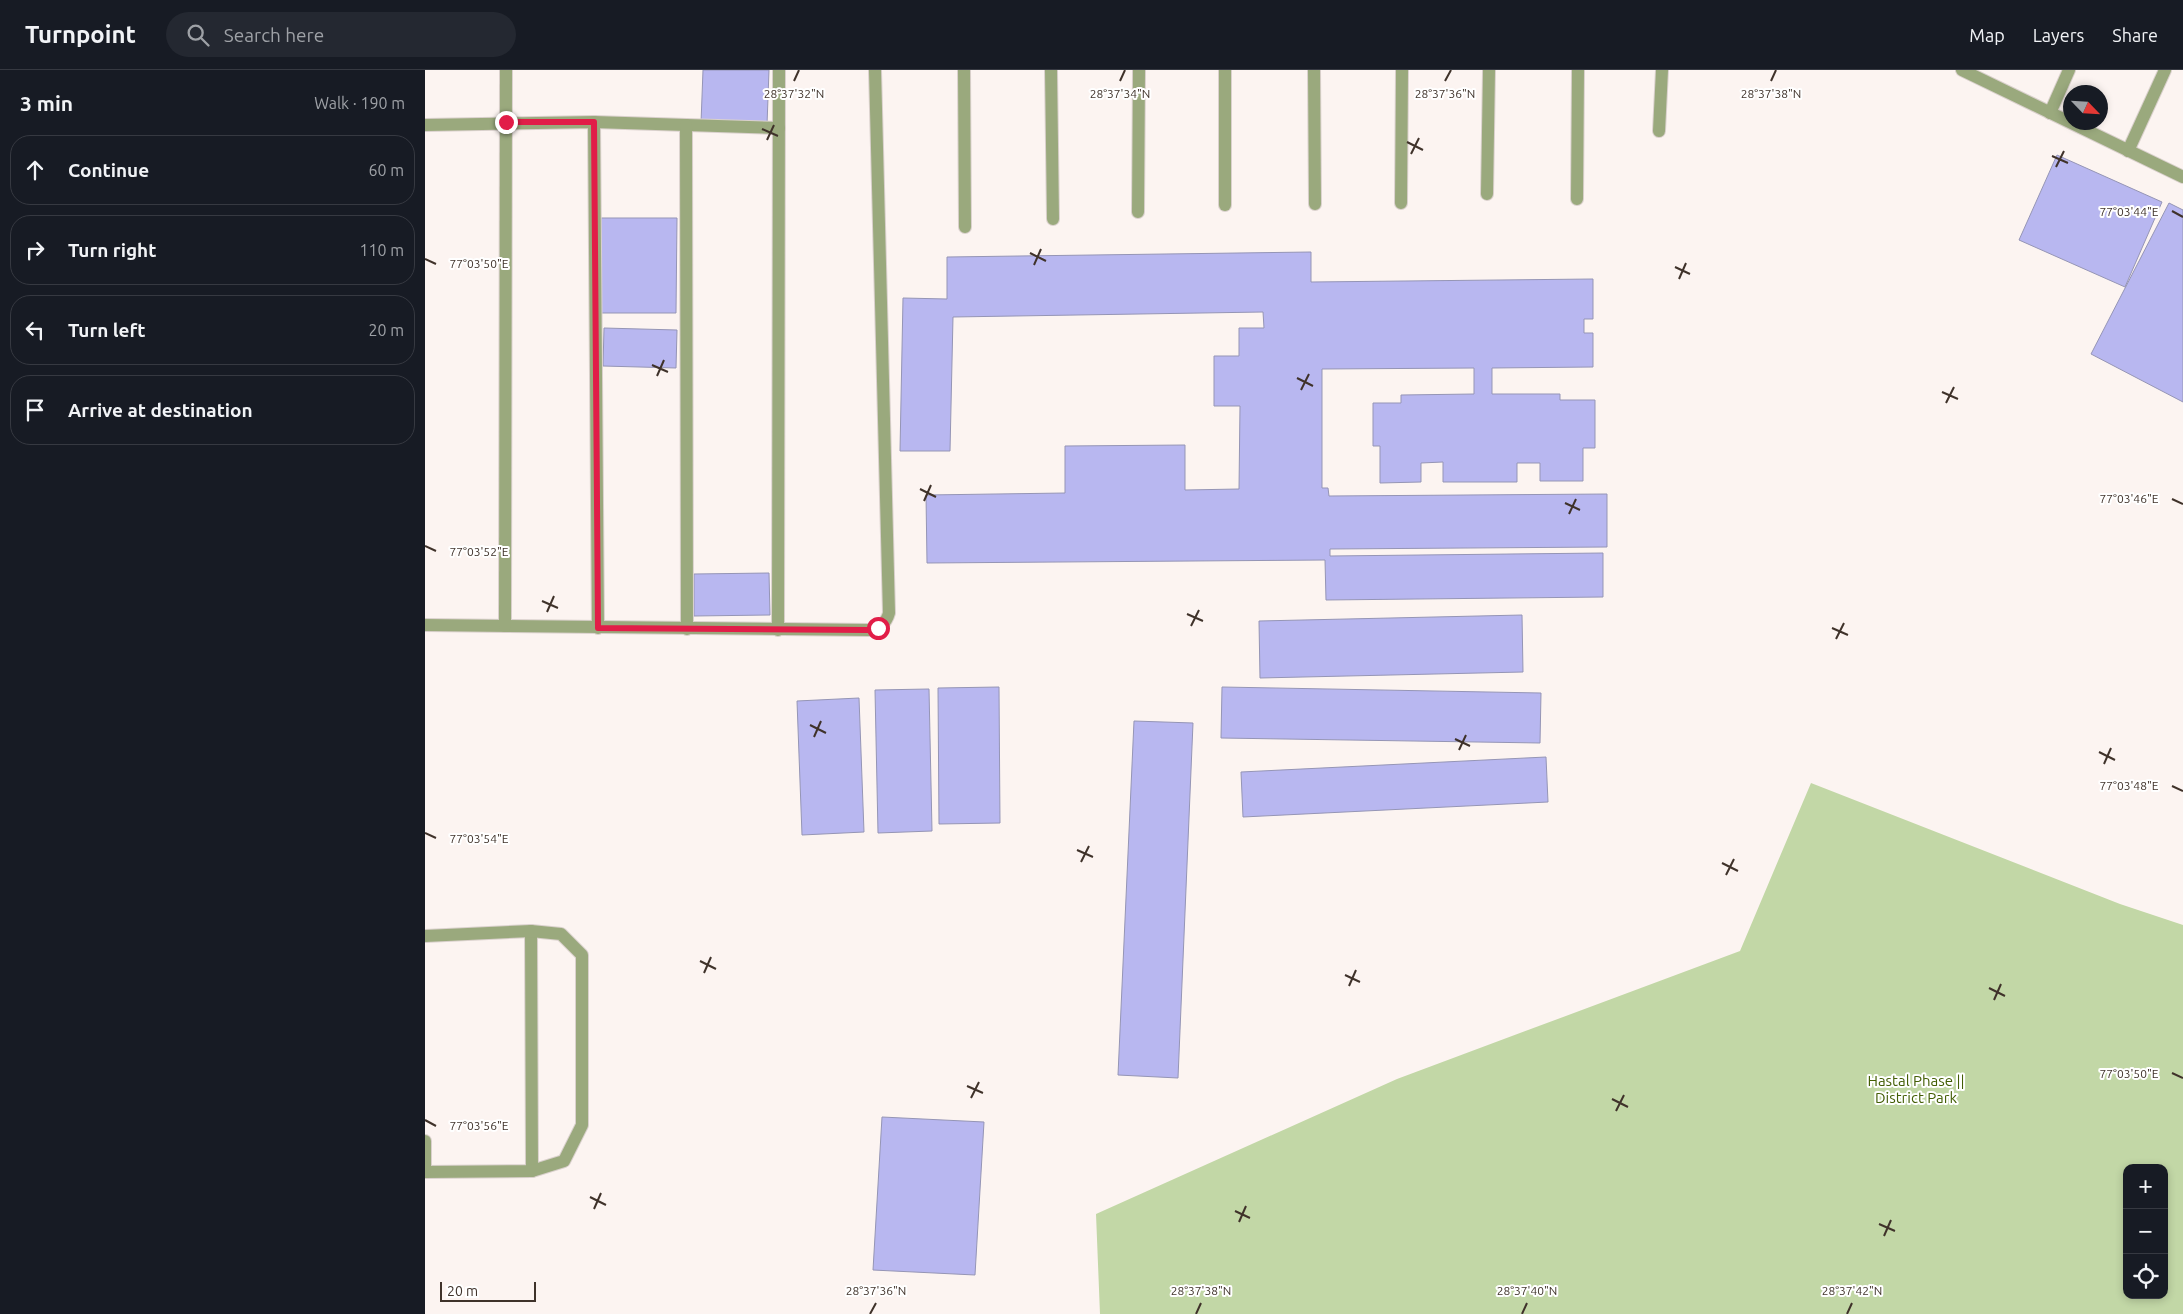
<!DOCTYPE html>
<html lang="en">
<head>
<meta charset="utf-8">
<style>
	:root { --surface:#171b24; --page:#242831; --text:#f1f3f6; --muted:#9ea1a6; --line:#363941 }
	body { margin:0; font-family:Ubuntu,sans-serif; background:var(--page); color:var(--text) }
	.controls { position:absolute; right:15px; bottom:15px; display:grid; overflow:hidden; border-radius:10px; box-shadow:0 2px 8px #0003 }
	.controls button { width:45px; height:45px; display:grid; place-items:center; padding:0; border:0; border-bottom:1px solid var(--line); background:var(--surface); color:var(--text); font:25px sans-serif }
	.compass { position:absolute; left:1638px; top:15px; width:45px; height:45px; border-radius:50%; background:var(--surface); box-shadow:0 2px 8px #0003; rotate:115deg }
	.scale { position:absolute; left:15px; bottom:12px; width:96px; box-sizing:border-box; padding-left:5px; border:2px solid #3f322a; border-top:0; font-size:14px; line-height:18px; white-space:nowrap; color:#3f322a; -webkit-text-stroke:4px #fff; paint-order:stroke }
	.stop { position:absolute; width:15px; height:15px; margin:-11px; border:4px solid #e11d48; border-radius:50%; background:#fff }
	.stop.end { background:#e11d48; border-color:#fff; box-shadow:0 1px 5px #0008 }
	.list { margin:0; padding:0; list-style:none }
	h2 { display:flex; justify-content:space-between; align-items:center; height:65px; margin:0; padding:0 20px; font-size:21px }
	h2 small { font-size:16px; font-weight:400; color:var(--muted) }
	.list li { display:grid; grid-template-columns:32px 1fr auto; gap:15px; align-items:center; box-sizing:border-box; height:70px; margin:0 10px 10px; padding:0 10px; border:1px solid var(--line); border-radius:20px }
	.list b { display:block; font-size:19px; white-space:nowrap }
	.list em { font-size:16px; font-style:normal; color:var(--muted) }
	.icon { flex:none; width:28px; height:28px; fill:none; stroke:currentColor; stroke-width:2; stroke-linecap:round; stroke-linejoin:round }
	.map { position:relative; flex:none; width:1758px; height:1244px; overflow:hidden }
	header { display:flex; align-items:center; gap:30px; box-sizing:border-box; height:70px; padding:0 25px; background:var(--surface); border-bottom:1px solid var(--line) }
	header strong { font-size:24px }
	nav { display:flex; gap:28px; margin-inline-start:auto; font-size:18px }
	.search { width:350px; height:45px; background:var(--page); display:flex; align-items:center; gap:12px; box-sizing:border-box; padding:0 18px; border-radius:28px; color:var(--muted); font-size:19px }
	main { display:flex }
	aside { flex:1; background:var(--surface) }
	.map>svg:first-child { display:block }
	.green { fill:#c2d7a6; fill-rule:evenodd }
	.building { fill:#b8b7f0; stroke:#9595b5 }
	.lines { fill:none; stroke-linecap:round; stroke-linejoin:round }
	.lane-casing { stroke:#dad1cd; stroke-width:14 }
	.street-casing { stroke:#dad1cd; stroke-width:14 }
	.lane { stroke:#9aa97d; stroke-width:12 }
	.street { stroke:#9aa97d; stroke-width:12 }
	.route { stroke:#e11d48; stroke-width:6 }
	.ticks { fill:none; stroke:#3f322a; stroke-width:2 }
	.labels { text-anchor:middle; stroke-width:4; stroke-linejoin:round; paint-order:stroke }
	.park-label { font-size:15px; fill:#435e05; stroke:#fff }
	.ticks-label { font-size:12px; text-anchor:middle; fill:#3f322a; stroke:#fff; stroke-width:4; stroke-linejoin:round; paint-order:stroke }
</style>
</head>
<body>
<header>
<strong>Turnpoint</strong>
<div class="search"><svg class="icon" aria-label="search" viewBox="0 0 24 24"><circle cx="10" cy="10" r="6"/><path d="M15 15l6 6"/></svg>Search here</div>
<nav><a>Map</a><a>Layers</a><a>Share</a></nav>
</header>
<main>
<aside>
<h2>3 min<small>Walk · 190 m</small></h2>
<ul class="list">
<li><svg class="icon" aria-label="ahead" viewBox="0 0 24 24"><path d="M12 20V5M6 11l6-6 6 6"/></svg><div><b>Continue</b></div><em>60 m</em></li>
<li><svg class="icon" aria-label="right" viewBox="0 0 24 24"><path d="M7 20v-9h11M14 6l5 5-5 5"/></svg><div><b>Turn right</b></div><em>110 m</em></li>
<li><svg class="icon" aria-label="left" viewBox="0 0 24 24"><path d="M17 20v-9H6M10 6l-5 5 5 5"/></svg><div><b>Turn left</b></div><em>20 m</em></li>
<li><svg class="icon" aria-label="arrive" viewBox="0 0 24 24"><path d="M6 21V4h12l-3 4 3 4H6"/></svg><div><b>Arrive at destination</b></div></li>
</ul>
</aside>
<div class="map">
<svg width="1758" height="1244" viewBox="0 0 1758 1244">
	<rect width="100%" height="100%" fill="#fcf4f1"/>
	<path class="green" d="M 1386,713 L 1695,834 L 1758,855 L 1758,1244 L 675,1244 L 671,1144 L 972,1009 L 1315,881 ZM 1702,1098 L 1739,1098 L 1739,1225 L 1702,1225 Z"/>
	<g class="building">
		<path d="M 278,0 L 344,0 L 342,55 L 276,53 Z"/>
		<path d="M 1632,85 L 1737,132 L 1700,217 L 1594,170 Z"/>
		<path d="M 1744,133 L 1758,140 L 1758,332 L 1666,284 Z"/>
		<path d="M 176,148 L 252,148 L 251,243 L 176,243 Z"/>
		<path d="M 886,182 L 886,212 L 1168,209 L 1168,249 L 1159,249 L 1159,263 L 1168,263 L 1168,297 L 1067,298 L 1067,324 L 1135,324 L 1135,330 L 1170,330 L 1170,378 L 1158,378 L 1158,411 L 1115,411 L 1115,393 L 1092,393 L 1092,412 L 1018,412 L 1018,392 L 996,393 L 996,412 L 955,413 L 955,376 L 948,376 L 948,333 L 976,333 L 976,325 L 1049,324 L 1049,298 L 897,299 L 897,418 L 903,418 L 904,426 L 1182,424 L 1182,477 L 905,479 L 905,486 L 1178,483 L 1178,527 L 901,530 L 900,490 L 502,493 L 501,425 L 640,423 L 640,376 L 760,375 L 760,420 L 814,419 L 815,336 L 789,336 L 789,286 L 814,286 L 814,258 L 839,258 L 838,242 L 528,247 L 525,381 L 475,381 L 478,228 L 522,229 L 522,187 Z"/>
		<path d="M 179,258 L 252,260 L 251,298 L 178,296 Z"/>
		<path d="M 344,503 L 345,545 L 269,546 L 269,504 Z"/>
		<path d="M 1097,545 L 1098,602 L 835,608 L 834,551 Z"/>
		<path d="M 574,617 L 575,753 L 514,754 L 513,618 Z"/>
		<path d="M 797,617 L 1116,623 L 1115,673 L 796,668 Z"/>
		<path d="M 504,619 L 507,761 L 453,763 L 450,620 Z"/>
		<path d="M 434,628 L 439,762 L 377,765 L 372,631 Z"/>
		<path d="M 709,651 L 768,653 L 753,1008 L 693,1005 Z"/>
		<path d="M 1121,687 L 1123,732 L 818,747 L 816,702 Z"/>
		<path d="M 457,1047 L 559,1052 L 550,1205 L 448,1200 Z"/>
	</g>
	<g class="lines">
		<defs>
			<g id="lane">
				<path d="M 106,861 L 107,1101"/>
				<path d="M 0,866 L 106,861 L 136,864 L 157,885 L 157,1055 L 139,1091 L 107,1101 L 0,1102"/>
				<path d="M 0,1071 L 0,1102"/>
			</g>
			<g id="street">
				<path d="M 539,0 L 540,157"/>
				<path d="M 626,0 L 628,149"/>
				<path d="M 889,0 L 890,134"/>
				<path d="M 1537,0 L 1758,107"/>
				<path d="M 1625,43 L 1644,0"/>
				<path d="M 169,52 L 173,558"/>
				<path d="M 0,55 L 169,52 L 354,58"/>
				<path d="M 261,55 L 262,559"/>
				<path d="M 1234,61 L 1237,0"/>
				<path d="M 1703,81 L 1740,0"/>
				<path d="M 1062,124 L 1064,0"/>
				<path d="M 1152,129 L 1153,0"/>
				<path d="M 976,133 L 977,0"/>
				<path d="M 800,135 L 800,0"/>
				<path d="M 713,142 L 714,0"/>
				<path d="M 0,555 L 444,560 C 455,557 461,554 464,543 L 450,0"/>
				<path d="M 80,556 L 81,0"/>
				<path d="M 353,560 L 354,0"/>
			</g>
		</defs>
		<use href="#lane" class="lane-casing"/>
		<use href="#street" class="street-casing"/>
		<use href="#lane" class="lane"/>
		<use href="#street" class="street"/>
	</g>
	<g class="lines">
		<path class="route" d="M 81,52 L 169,52 L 173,558 L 444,560 L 453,558"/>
	</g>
	<path class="ticks" d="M 369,11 L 374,0M 695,11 L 700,0M 1020,11 L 1026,0M 1346,11 L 1351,0M 337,59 L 353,66M 342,70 L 349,55M 982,72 L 998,80M 986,84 L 994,68M 1627,86 L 1643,93M 1631,97 L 1639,81M 1747,141 L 1758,147M 605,183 L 621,191M 0,189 L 11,194M 609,195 L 616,179M 1250,197 L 1265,204M 1254,209 L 1261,193M 227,295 L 243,302M 232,306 L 239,290M 872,308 L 888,316M 876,320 L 884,304M 1517,322 L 1533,329M 1521,333 L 1529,317M 495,419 L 511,427M 1747,429 L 1758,434M 499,431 L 506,415M 1140,433 L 1155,440M 1144,444 L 1151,429M 0,476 L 11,481M 117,531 L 133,538M 122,542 L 129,526M 762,544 L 778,551M 766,556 L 774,540M 1407,558 L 1423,565M 1411,569 L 1419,553M 385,655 L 401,663M 389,667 L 396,651M 1030,669 L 1045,676M 1034,680 L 1041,665M 1674,682 L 1690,690M 1679,694 L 1686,678M 1747,716 L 1758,721M 0,763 L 11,768M 652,780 L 668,787M 656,792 L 664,776M 1297,793 L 1313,801M 1301,805 L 1309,789M 275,891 L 291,899M 279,903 L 286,887M 920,905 L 935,912M 924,916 L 931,900M 1564,918 L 1580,926M 1569,930 L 1576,914M 1747,1003 L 1758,1008M 542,1016 L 558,1023M 546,1028 L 554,1012M 1187,1029 L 1203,1037M 1191,1041 L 1199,1025M 0,1050 L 11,1056M 165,1127 L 181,1135M 169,1139 L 176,1123M 810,1141 L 825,1148M 814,1152 L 821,1136M 1454,1154 L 1470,1161M 1459,1166 L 1466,1150M 445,1244 L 451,1233M 771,1244 L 776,1233M 1097,1244 L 1102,1233M 1422,1244 L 1427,1233"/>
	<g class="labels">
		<g class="park-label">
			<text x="1491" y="1016">Hastal Phase ||<tspan x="1491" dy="17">District Park</tspan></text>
		</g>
	</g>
	<g class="ticks-label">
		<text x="369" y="28">28°37'32"N</text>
		<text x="695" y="28">28°37'34"N</text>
		<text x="1020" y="28">28°37'36"N</text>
		<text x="1346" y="28">28°37'38"N</text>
		<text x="1704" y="146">77°03'44"E</text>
		<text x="54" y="198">77°03'50"E</text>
		<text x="1704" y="433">77°03'46"E</text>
		<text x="54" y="486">77°03'52"E</text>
		<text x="1704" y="720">77°03'48"E</text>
		<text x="54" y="773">77°03'54"E</text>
		<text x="1704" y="1008">77°03'50"E</text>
		<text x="54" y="1060">77°03'56"E</text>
		<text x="451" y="1225">28°37'36"N</text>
		<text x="776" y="1225">28°37'38"N</text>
		<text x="1102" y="1225">28°37'40"N</text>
		<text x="1427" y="1225">28°37'42"N</text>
	</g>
</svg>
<div class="controls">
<button>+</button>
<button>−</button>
<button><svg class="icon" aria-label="locate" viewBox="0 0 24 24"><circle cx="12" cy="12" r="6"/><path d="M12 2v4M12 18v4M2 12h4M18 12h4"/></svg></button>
</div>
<svg class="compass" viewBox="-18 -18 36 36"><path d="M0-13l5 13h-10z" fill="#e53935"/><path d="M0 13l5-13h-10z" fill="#9ea1a6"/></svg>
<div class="scale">20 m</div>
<div class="stop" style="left:453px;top:558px"></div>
<div class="stop end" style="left:81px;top:52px"></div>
</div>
</main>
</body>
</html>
